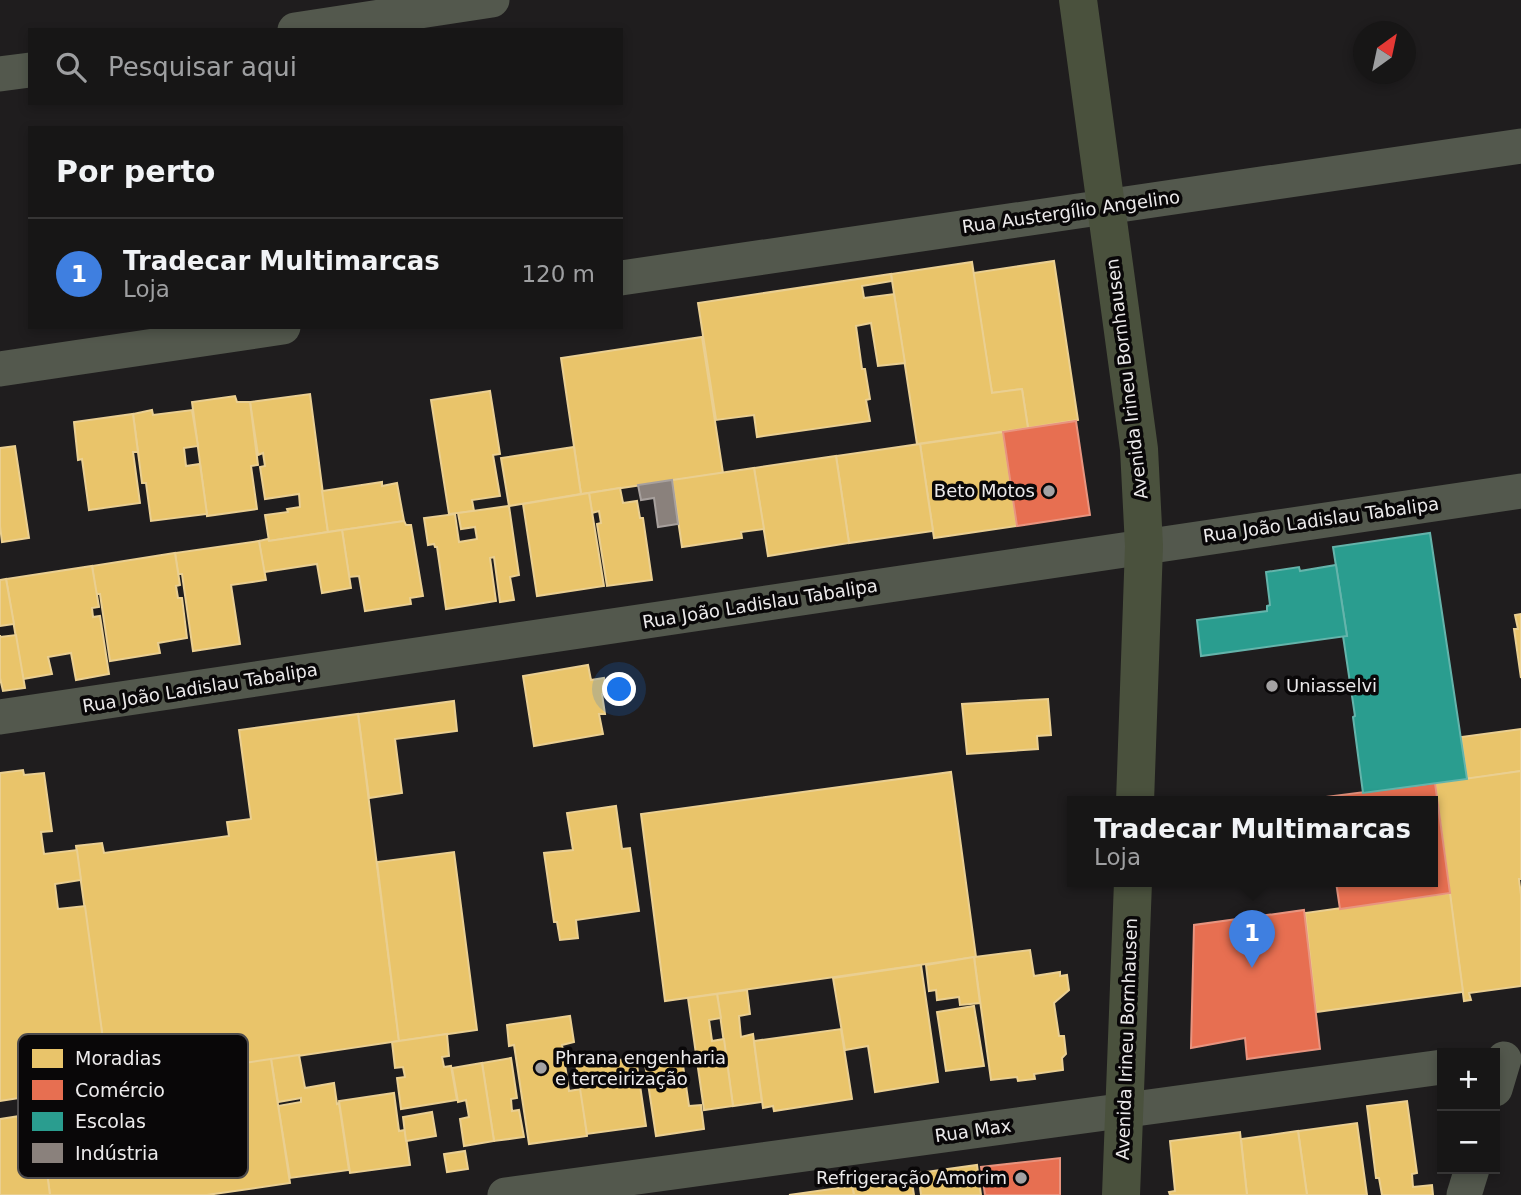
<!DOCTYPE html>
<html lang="pt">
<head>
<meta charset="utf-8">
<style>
	:root { --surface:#171616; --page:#201f1f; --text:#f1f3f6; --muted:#9e9fa1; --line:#363535; --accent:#1a73e8 }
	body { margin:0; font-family:"DejaVu Sans",sans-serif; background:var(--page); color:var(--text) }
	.controls { position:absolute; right:21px; bottom:21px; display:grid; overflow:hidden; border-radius:0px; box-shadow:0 4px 10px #0003 }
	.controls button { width:63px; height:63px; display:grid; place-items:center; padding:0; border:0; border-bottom:2px solid var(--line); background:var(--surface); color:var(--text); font:35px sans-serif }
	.compass { position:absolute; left:1353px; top:21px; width:63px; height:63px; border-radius:50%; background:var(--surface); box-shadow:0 4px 10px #0003; rotate:33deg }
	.you { position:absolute; left:620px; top:690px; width:24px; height:24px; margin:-18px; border:5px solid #fff; border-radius:50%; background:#1a73e8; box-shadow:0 0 0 10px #1a73e833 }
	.badge { display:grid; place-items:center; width:46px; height:46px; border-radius:50%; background:var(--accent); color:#fff; font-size:23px; font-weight:700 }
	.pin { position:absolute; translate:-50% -58px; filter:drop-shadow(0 2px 4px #0008) }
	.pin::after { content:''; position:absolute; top:37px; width:24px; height:21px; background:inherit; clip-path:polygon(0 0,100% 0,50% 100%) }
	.popup { position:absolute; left:1067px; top:796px; width:371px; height:91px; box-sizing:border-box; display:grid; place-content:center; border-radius:0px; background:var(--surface); filter:drop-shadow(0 2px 5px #0005); font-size:23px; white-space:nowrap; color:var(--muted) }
	.popup b { font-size:26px; color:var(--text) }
	.popup::after { content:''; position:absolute; left:50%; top:100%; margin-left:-14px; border:14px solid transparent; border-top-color:var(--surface) }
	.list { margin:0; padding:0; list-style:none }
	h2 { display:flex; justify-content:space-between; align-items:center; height:91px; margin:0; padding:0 28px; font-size:30px }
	h2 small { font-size:23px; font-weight:400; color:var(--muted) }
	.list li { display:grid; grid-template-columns:46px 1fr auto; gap:21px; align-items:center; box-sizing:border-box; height:112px; padding:0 28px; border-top:2px solid var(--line) }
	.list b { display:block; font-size:26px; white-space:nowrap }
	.list p { margin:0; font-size:23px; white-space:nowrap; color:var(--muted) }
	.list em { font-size:23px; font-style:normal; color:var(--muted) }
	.icon { flex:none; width:38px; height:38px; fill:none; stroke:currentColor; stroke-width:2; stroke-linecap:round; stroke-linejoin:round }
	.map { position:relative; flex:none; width:1521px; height:1195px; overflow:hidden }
	.search { position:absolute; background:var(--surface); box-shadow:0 4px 10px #0003; left:28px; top:28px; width:595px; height:77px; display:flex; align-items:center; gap:18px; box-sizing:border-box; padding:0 24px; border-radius:0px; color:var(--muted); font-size:26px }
	.panel { position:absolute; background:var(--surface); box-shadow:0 4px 10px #0003; left:28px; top:126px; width:595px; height:203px; border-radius:0px }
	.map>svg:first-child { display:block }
	.homes { fill:#e9c46a; stroke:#eacf91; stroke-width:2 }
	.shops { fill:#e76f51; stroke:#e8947f; stroke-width:2 }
	.schools { fill:#2a9d8f; stroke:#64b4ab; stroke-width:2 }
	.industry { fill:#8a817c; stroke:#a7a09d; stroke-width:2 }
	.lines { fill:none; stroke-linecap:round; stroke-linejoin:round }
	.street { stroke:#53584d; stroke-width:35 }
	.primary { stroke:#4a513d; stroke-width:38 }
	.poi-dot { fill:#a4a2a3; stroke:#090708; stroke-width:2.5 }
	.labels { text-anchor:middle; stroke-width:7; stroke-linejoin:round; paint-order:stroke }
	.street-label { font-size:18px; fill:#eceaeb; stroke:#090708 }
	.poi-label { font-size:18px; fill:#eceaeb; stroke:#090708; text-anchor:end }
	.key { fill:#090708; stroke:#4d4b4c; stroke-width:2 }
	.key-label { font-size:19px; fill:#eceaeb }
</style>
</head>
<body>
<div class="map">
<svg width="1521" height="1195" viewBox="0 0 1521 1195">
	<rect width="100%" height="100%" fill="#1f1d1e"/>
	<g class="homes">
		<path d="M 1054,261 L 1078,420 L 1028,428 L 1022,389 L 992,393 L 973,273 Z"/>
		<path d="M 972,262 L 992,393 L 1022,389 L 1028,428 L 917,444 L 891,274 Z"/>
		<path d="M 891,274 L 892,281 L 862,286 L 864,298 L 894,294 L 905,363 L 878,366 L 871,323 L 856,326 L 862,369 L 865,369 L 870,399 L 866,400 L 870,421 L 757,437 L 754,415 L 716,420 L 698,303 Z"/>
		<path d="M 702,337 L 723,473 L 581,494 L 561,358 Z"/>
		<path d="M 490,391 L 500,454 L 493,455 L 500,496 L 472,500 L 474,511 L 449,514 L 431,400 Z"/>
		<path d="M 310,394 L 328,532 L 269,541 L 265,515 L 288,512 L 287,509 L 300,507 L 299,494 L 265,499 L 260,467 L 265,466 L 263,453 L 258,455 L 250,402 Z"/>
		<path d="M 235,396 L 237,402 L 250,402 L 258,465 L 251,466 L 257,509 L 207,516 L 192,402 Z"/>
		<path d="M 152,410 L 153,415 L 192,410 L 198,446 L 184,448 L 186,466 L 200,464 L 207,514 L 151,521 L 146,483 L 142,483 L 133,414 Z"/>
		<path d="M 133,414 L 138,452 L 133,452 L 140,503 L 89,510 L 82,459 L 78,460 L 74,422 Z"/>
		<path d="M 1003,432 L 1017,526 L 934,538 L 920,444 Z"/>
		<path d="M 920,444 L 933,531 L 849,543 L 836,456 Z"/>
		<path d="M 15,446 L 29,538 L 2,542 L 0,526 L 0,448 Z"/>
		<path d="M 574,447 L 581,494 L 509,506 L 501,458 Z"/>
		<path d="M 836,456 L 849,543 L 768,556 L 754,468 Z"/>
		<path d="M 754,468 L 764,529 L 741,532 L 742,538 L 682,547 L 672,480 Z"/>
		<path d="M 382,482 L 382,486 L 397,483 L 404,521 L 328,532 L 322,491 Z"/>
		<path d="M 620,488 L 623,503 L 637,501 L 640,518 L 643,518 L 652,580 L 607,586 L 597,524 L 601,523 L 599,511 L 592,513 L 589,493 Z"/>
		<path d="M 589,493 L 604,586 L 537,596 L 523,504 Z"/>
		<path d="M 509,506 L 519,575 L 510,577 L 514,600 L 500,602 L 494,557 L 490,558 L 496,601 L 446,609 L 437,547 L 435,547 L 434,544 L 428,545 L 424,518 L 455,514 L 459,542 L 477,539 L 475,527 L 461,529 L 458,513 Z"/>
		<path d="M 404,521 L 406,525 L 411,525 L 423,596 L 410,598 L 411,604 L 365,611 L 359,576 L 349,577 L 342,530 Z"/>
		<path d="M 342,530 L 351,588 L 322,593 L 317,564 L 264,572 L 259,541 L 268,539 L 269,541 Z"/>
		<path d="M 259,541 L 266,580 L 231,585 L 240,644 L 193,651 L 182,574 L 178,574 L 175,553 Z"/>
		<path d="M 175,553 L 180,585 L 176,586 L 178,598 L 182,598 L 187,638 L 158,643 L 160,653 L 110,661 L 100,594 L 96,594 L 92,566 Z"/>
		<path d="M 92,566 L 99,607 L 92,608 L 93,617 L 100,616 L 109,674 L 76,680 L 71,653 L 48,657 L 52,674 L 23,679 L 6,579 Z"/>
		<path d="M 6,579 L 14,624 L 0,626 L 0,580 Z"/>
		<path d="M 1521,614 L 1521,678 L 1514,629 L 1518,629 L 1515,615 Z"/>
		<path d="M 0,635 L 0,637 L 16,635 L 25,688 L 3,691 L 0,678 Z"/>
		<path d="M 588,665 L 591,680 L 604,678 L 607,693 L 602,694 L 605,714 L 599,714 L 603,734 L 534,746 L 523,676 Z"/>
		<path d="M 1048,699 L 1051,735 L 1037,736 L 1038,749 L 967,754 L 962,704 Z"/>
		<path d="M 454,701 L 457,731 L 395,739 L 402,793 L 369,798 L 358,714 Z"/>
		<path d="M 358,714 L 399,1041 L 109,1084 L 76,846 L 102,843 L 104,853 L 229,836 L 227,822 L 251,819 L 239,730 Z"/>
		<path d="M 1521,729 L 1521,771 L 1467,779 L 1461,737 Z"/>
		<path d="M 23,770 L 24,775 L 44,773 L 52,831 L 41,832 L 44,854 L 77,850 L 81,880 L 55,884 L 58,909 L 85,906 L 109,1084 L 0,1101 L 0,773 Z"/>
		<path d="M 1521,771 L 1521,879 L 1519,879 L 1521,895 L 1521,986 L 1469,993 L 1471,1000 L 1464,1001 L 1435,783 Z"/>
		<path d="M 951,772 L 976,957 L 665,1001 L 641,814 Z"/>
		<path d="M 616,806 L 622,849 L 630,848 L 639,911 L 576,920 L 578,938 L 560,940 L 557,922 L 554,922 L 544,853 L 573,850 L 567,813 Z"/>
		<path d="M 454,852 L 477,1030 L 399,1041 L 377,862 Z"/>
		<path d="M 1450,893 L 1463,992 L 1316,1012 L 1305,913 Z"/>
		<path d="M 1030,950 L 1034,976 L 1060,972 L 1060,976 L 1067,975 L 1069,990 L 1054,1003 L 1059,1036 L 1064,1036 L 1066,1054 L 1062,1058 L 1063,1070 L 1034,1074 L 1035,1079 L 1018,1081 L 1017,1077 L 991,1080 L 974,957 Z"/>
		<path d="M 974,957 L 980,1003 L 960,1005 L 959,997 L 937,1000 L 936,990 L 929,991 L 926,965 Z"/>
		<path d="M 921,965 L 938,1082 L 875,1092 L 868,1046 L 845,1050 L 833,978 Z"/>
		<path d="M 747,990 L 750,1014 L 739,1016 L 741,1037 L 753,1034 L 762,1102 L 733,1106 L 717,994 Z"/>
		<path d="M 717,994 L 721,1018 L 709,1020 L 712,1041 L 724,1039 L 733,1106 L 704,1110 L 688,998 Z"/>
		<path d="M 974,1006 L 984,1066 L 946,1071 L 937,1012 Z"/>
		<path d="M 570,1016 L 574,1042 L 562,1045 L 569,1091 L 581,1089 L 587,1136 L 529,1144 L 514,1045 L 509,1046 L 507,1025 Z"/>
		<path d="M 841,1029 L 852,1099 L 774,1111 L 773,1106 L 763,1108 L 754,1041 Z"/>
		<path d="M 447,1034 L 449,1056 L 442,1057 L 444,1067 L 451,1066 L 457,1100 L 401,1109 L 397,1078 L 405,1077 L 403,1067 L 395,1068 L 392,1042 Z"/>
		<path d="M 681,1052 L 689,1106 L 701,1105 L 704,1129 L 656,1136 L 644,1057 Z"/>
		<path d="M 299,1055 L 305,1088 L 334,1083 L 337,1104 L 339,1103 L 349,1170 L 290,1178 L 278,1106 L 301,1102 L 301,1098 L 278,1102 L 271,1059 Z"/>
		<path d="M 618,1057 L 618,1060 L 636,1058 L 646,1126 L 587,1134 L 576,1063 Z"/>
		<path d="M 511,1058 L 517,1098 L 511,1099 L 512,1111 L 519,1110 L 524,1137 L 494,1141 L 482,1063 Z"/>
		<path d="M 271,1059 L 290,1183 L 207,1195 L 50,1195 L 36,1095 Z"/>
		<path d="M 482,1063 L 494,1141 L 464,1146 L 460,1119 L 469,1117 L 466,1100 L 458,1102 L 452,1068 Z"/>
		<path d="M 394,1093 L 399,1131 L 405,1130 L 410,1165 L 350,1173 L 339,1101 Z"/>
		<path d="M 1407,1101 L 1417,1173 L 1412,1174 L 1413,1187 L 1432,1185 L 1433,1195 L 1382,1195 L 1379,1178 L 1376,1178 L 1367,1106 Z"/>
		<path d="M 432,1112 L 436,1136 L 406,1141 L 403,1117 Z"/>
		<path d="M 39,1113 L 50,1195 L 0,1195 L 0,1119 Z"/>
		<path d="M 1357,1123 L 1367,1195 L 1307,1195 L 1298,1131 Z"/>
		<path d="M 1298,1131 L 1307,1195 L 1247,1195 L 1241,1139 Z"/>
		<path d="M 1240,1132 L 1247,1195 L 1170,1195 L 1169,1192 L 1175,1191 L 1170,1141 Z"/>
		<path d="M 465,1151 L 468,1169 L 447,1172 L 444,1154 Z"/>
		<path d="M 977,1165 L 981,1195 L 921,1195 L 918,1173 Z"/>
		<path d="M 911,1176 L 914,1195 L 854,1195 L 852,1184 Z"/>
		<path d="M 852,1186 L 854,1195 L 789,1195 Z"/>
	</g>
	<g class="shops">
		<path d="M 1076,421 L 1090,515 L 1017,526 L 1003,432 Z"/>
		<path d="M 1435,783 L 1450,893 L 1340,909 L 1336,882 L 1432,882 L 1432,802 L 1326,802 L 1325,797 Z"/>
		<path d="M 1304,910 L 1320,1049 L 1247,1059 L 1245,1038 L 1191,1048 L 1194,925 Z"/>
		<path d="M 1060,1158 L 1060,1195 L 985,1195 L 981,1167 Z"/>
	</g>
	<g class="schools">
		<path d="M 1430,533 L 1467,779 L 1363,793 L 1353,717 L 1355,716 L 1343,636 L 1347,636 L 1333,547 Z"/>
		<path d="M 1336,565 L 1347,636 L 1201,656 L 1197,620 L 1267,611 L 1267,606 L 1270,605 L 1266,572 L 1299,567 L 1300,571 Z"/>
	</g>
	<path class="industry" d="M 672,480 L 678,524 L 658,527 L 654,498 L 641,500 L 638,485 Z"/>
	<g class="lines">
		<g class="street">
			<path d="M 295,30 L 492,0"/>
			<path d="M 0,74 L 30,70"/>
			<path d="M 621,278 L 1521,146"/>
			<path d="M 0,369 L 283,327"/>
			<path d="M 0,717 L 1521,491"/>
			<path d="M 1495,1089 L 1504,1059"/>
			<path d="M 505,1195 L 1442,1067"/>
			<path d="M 1464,1195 L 1472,1169"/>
		</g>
		<g class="primary">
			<path d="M 1078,0 L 1139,449 L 1144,546 L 1135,802"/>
			<path d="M 1121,1195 L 1133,882"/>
		</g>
	</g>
	<g class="poi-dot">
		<circle cx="1049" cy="491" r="7"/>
		<circle cx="1272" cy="686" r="7"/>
		<circle cx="541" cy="1068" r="7"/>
		<circle cx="1021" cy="1178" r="7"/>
	</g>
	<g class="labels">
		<g class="street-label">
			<text transform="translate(1071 212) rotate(-8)" y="6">Rua Austergílio Angelino</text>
			<text transform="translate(1127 379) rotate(-97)" y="6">Avenida Irineu Bornhausen</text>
			<text transform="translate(1321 520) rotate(-8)" y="6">Rua João Ladislau Tabalipa</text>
			<text transform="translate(760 604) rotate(-9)" y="6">Rua João Ladislau Tabalipa</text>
			<text transform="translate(200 688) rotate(-9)" y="6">Rua João Ladislau Tabalipa</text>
			<text transform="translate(1127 1039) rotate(-88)" y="6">Avenida Irineu Bornhausen</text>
			<text transform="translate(973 1131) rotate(-8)" y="6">Rua Max</text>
		</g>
		<g class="poi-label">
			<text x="1035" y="497">Beto Motos</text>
			<text x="1286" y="692" text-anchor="start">Uniasselvi</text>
			<text x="555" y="1064" text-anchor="start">Phrana engenharia<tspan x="555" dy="21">e terceirização</tspan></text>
			<text x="1007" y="1184">Refrigeração Amorim</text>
		</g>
	</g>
	<rect x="18" y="1034" width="230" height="144" rx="10" class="key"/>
	<rect x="32" y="1049" width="31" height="19" fill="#e9c46a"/>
	<rect x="32" y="1080" width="31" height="20" fill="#e76f51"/>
	<rect x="32" y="1112" width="31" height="19" fill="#2a9d8f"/>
	<rect x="32" y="1143" width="31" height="20" fill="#8a817c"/>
	<g class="key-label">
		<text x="75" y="1065">Moradias</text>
		<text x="75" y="1097">Comércio</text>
		<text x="75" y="1128">Escolas</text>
		<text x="75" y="1160">Indústria</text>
	</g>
</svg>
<div class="controls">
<button>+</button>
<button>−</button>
</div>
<svg class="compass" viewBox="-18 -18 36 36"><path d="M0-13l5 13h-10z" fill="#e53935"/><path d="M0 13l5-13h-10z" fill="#9e9fa1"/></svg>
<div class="you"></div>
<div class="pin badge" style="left:1252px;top:968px;background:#3f7fe0">1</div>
<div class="popup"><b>Tradecar Multimarcas</b>Loja</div>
<div class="search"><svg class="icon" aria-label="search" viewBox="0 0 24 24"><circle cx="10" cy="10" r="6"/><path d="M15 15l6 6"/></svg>Pesquisar aqui</div>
<section class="panel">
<h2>Por perto<small></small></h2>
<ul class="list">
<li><span class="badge" style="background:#3f7fe0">1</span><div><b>Tradecar Multimarcas</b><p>Loja</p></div><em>120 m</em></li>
</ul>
</section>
</div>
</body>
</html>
